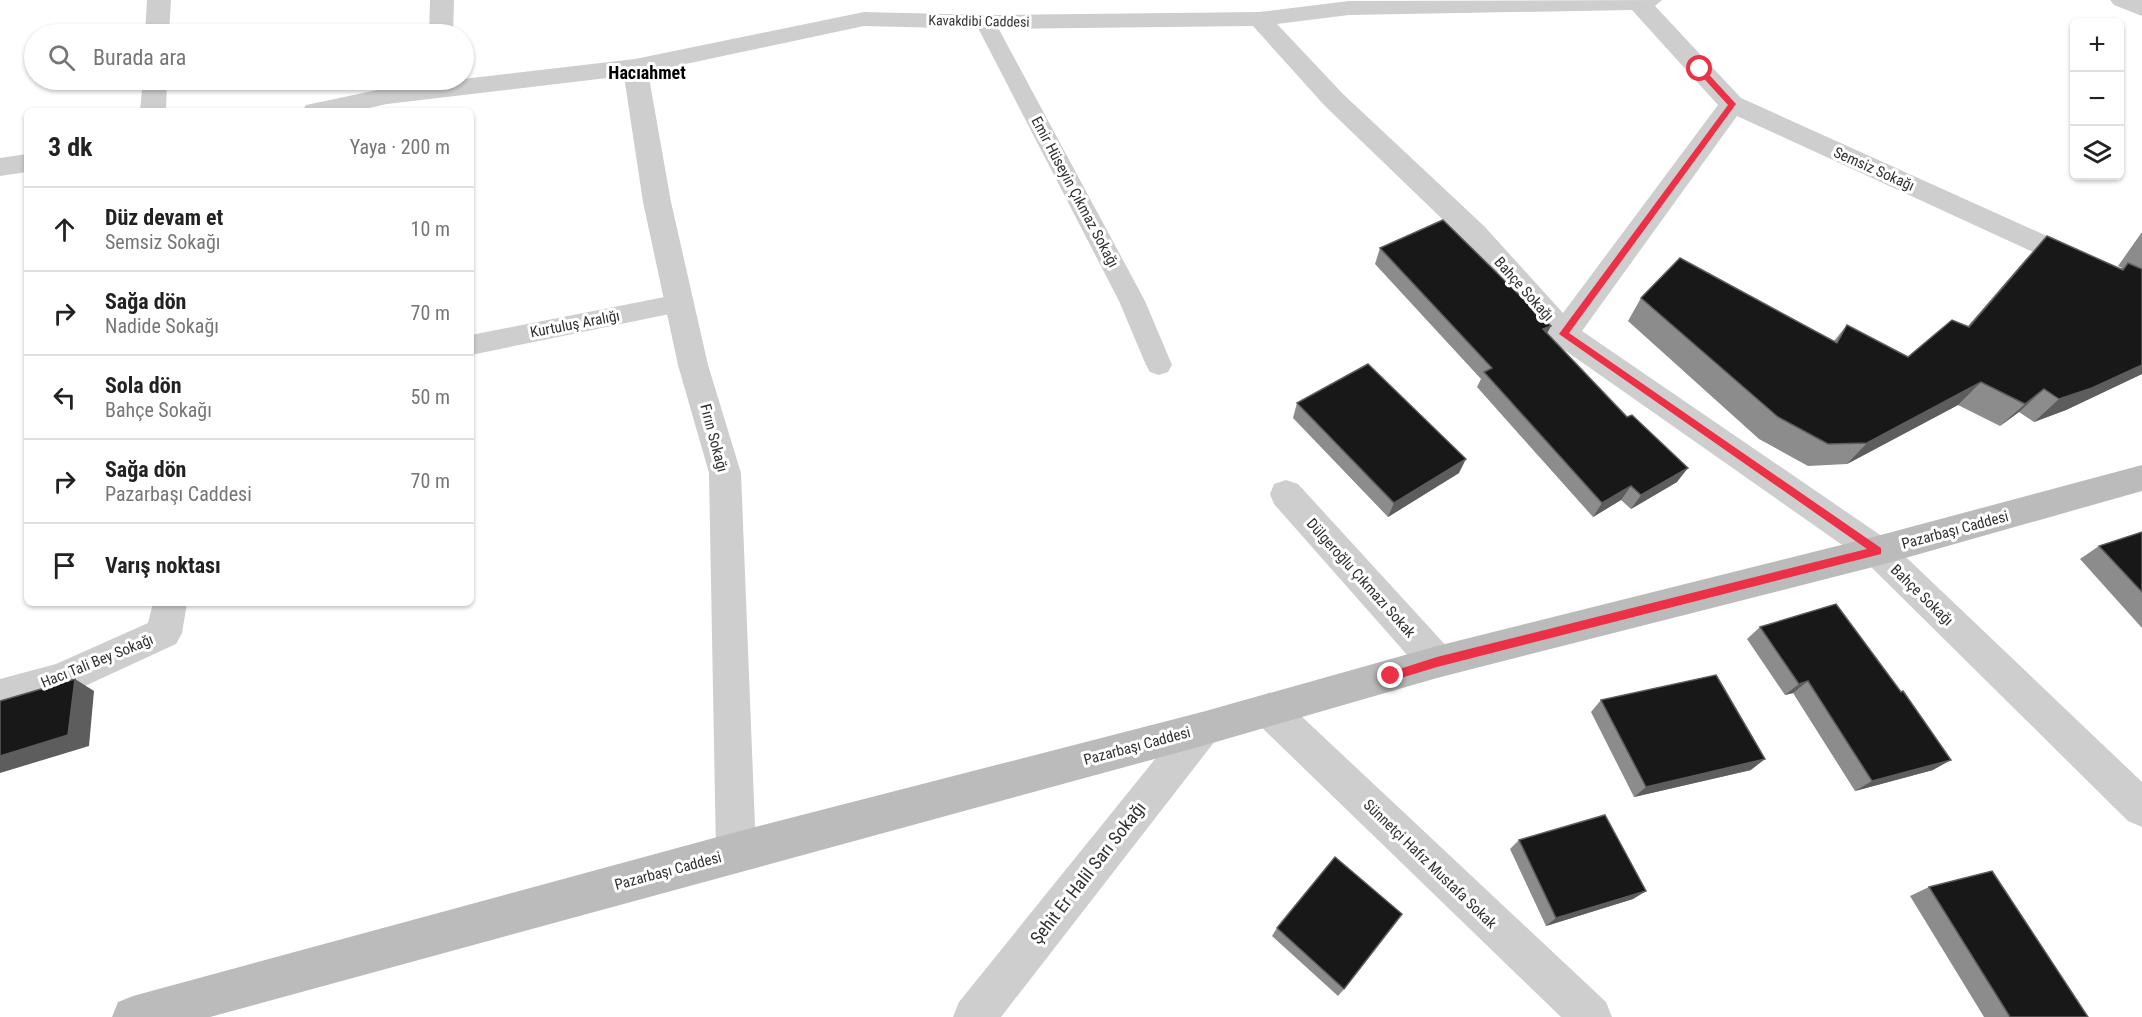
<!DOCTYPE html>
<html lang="tr">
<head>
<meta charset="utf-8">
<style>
	:root { --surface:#fff; --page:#f6f6f6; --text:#222; --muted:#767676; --line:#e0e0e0 }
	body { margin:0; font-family:"Roboto Condensed",sans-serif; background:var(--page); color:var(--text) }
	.controls { position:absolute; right:18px; top:18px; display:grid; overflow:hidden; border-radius:9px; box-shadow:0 2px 4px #0004 }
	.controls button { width:54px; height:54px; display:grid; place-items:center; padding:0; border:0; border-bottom:2px solid var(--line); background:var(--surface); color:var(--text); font:30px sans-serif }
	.stop { position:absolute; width:18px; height:18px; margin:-14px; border:4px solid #ec3046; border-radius:50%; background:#fff }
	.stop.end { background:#ec3046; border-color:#fff; box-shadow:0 2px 6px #0008 }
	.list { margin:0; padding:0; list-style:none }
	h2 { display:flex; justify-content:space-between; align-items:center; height:78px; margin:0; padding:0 24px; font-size:26px }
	h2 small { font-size:20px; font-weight:400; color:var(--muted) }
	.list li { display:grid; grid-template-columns:39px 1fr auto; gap:18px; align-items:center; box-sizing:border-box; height:84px; padding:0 24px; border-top:2px solid var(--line) }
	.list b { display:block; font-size:22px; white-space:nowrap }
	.list p { margin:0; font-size:20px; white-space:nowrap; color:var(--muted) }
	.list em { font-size:20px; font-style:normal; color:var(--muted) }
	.icon { flex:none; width:33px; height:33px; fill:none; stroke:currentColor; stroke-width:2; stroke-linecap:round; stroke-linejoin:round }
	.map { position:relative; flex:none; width:2142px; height:1017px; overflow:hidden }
	.search { position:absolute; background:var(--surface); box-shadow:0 2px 4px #0004; left:24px; top:24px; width:450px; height:66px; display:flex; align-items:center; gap:15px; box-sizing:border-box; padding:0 21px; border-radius:33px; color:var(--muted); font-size:22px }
	.panel { position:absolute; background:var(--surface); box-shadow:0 2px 4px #0004; left:24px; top:108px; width:450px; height:498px; border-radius:9px }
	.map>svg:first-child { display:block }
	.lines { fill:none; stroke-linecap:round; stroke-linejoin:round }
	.lane { fill:#cecece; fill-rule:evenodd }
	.street { fill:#cecece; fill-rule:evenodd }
	.secondary { fill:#bbb; fill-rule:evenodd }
	.wall { fill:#8c8c8c }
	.shaded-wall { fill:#5d5d5d }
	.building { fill:#181818; stroke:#5d5d5d; stroke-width:1.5 }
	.route { fill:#ec3046 }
	.labels { text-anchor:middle; stroke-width:6; stroke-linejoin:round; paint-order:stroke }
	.far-street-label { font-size:14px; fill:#313131; stroke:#fff }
	.street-label { font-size:15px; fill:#313131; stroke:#fff }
	.far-district-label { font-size:18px; font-weight:bold; fill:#000; stroke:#fff }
	.near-street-label { font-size:18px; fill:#313131; stroke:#fff }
</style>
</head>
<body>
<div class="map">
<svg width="2142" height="1017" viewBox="0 0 2142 1017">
	<rect width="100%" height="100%" fill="#fff"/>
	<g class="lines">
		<g class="lane">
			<path d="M 985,16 L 992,18 L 995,22 L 1145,301 L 1172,365 L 1168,372 L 1159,375 L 1150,372 L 1146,365 L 1119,301 L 975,22 L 978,18 Z"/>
			<path d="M 680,294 L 689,296 L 693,303 L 689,310 L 471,355 L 471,335 Z"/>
		</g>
		<g class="street">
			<path d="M 147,0 L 171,0 L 169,34 L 145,34 Z"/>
			<path d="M 430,0 L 454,0 L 453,34 L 429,34 Z"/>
			<path d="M 1662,0 L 1655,6 L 1741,98 L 2142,279 L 2142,302 L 1737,116 L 1582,331 L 1889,541 L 2142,782 L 2142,827 L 2128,821 L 1865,561 L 1553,342 L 1464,240 L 1325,106 L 1253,26 L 985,29 L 864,26 L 648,72 L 671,202 L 708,365 L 741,473 L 756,852 L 750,866 L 736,872 L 722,866 L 716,852 L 709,473 L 678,365 L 643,202 L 624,76 L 387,104 L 355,111 L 302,111 L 306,105 L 387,88 L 635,59 L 864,12 L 985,15 L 1259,12 L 1349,1 ZM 1632,10 L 1718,105 L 1563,313 L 1484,226 L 1343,94 L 1277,24 L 1349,15 Z"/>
			<path d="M 2110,0 L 2142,0 L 2142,16 L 2114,5 Z"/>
			<path d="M 143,80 L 167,80 L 166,111 L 140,111 Z"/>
			<path d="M 27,154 L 27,172 L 0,176 L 0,158 Z"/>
			<path d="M 1286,480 L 1298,484 L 1450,650 L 1455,662 L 1450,674 L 1437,678 L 1424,674 L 1274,504 L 1270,494 L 1274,484 Z"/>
			<path d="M 153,603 L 187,603 L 182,633 L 176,644 L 74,691 L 0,713 L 0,679 L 56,664 L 148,623 Z"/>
			<path d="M 1269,693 L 1282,698 L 1606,1002 L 1612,1017 L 1561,1017 L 1256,722 L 1251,710 L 1256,698 Z"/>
			<path d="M 1202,712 L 1215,717 L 1221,729 L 1215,741 L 1001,1017 L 953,1017 L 959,1002 L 1189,717 Z"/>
		</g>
		<path class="secondary" d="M 2142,465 L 2142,491 L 1877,566 L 1437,678 L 1202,746 L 210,1017 L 112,1017 L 118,1002 L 133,996 L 736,832 L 1202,712 L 1437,646 L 1877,536 Z"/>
	</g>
	<g class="wall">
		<path d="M 2142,232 L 2142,374 L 2066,410 L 2034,422 L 2019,412 L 2000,426 L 1958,405 L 1847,464 L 1808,466 L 1759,439 L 1628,321 L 1641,298 L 1834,341 L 1847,325 L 1908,357 L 1968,326 L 2025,260 L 2047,236 L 2121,269 L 2122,268 L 2118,266 Z"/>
		<path d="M 1380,248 L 1551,326 L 1547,333 L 1677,482 L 1631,509 L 1621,500 L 1593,517 L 1477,387 L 1481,379 L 1375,264 Z"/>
		<path d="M 1297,403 L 1459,473 L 1388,517 L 1293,418 Z"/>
		<path d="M 2142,532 L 2142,628 L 2080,559 L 2099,546 Z"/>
		<path d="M 1760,627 L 1933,770 L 1855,791 L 1793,693 L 1785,695 L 1747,639 Z"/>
		<path d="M 1601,700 L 1751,770 L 1634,797 L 1591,712 Z"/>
		<path d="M 1519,840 L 1646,891 L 1633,899 L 1546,926 L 1510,849 Z"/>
		<path d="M 1929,887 L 2088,1017 L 1984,1017 L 1910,896 Z"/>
		<path d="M 1277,928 L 1344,989 L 1338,996 L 1272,936 Z"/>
	</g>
	<g class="shaded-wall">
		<path d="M 1551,326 L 1543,341 L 1543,329 Z"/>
		<path d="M 2142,365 L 2142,374 L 2066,410 L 2034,422 L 2059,399 Z"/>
		<path d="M 1981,382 L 1958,405 L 1847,464 L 1867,443 Z"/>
		<path d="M 2044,389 L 2019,412 L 2000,426 L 2025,404 Z"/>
		<path d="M 1466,459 L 1459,473 L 1388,517 L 1394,503 Z"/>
		<path d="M 1688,468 L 1677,482 L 1631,509 L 1641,495 Z"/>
		<path d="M 1631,486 L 1621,500 L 1593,517 L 1602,503 Z"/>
		<path d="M 75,679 L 94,691 L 89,746 L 0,773 L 0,756 Z"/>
		<path d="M 1808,681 L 1793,693 L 1785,695 L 1799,684 Z"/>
		<path d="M 1765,759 L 1751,770 L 1634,797 L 1646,787 Z"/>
		<path d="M 1951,760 L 1933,770 L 1855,791 L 1872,781 Z"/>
		<path d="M 1646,891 L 1633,899 L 1546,926 L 1556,918 Z"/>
	</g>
	<g class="building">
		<path d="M 1443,220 L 1551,326 L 1543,329 L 1627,417 L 1632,415 L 1688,468 L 1641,495 L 1631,486 L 1602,503 L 1484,372 L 1492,368 L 1380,248 Z"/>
		<path d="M 2047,236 L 2123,270 L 2128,263 L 2142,269 L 2142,365 L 2092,388 L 2059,399 L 2044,389 L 2025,404 L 1981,382 L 1867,443 L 1828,444 L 1778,417 L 1641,298 L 1680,258 L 1837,343 L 1847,325 L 1908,357 L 1952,320 L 1969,327 Z"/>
		<path d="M 1368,364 L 1466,459 L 1394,503 L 1297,403 Z"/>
		<path d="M 2142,532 L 2142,592 L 2099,546 Z"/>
		<path d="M 1836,604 L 1901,692 L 1903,691 L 1951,760 L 1872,781 L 1808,681 L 1799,684 L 1760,627 Z"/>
		<path d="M 1716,675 L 1765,759 L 1646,787 L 1601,700 Z"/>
		<path d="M 75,679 L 68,735 L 0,756 L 0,701 Z"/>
		<path d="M 1605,815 L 1646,891 L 1556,918 L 1519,840 Z"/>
		<path d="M 1335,857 L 1402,914 L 1344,989 L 1277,928 Z"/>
		<path d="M 1992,871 L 2088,1017 L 2010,1017 L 1929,887 Z"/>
	</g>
	<path class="route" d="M 1697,68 L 1703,68 L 1736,104 L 1569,333 L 1881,548 L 1881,554 L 1437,667 L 1391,681 L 1387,680 L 1387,673 L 1437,657 L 1867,549 L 1559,334 L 1728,105 L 1697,71 Z"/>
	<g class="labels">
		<g class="far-street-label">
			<text transform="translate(979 21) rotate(1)" y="5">Kavakdibi Caddesi</text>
		</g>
		<g class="street-label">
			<text transform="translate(1874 169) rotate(24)" y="5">Semsiz Sokağı</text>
			<text transform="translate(1075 192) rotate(62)" y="5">Emir Hüseyin Çıkmaz Sokağı</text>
			<text transform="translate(1524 289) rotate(48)" y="5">Bahçe Sokağı</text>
			<text transform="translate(575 324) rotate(-11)" y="5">Kurtuluş Aralığı</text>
			<text transform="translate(714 438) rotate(75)" y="5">Fırın Sokağı</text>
			<text transform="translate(1955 530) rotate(-15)" y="5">Pazarbaşı Caddesi</text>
			<text transform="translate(1361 578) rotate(48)" y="5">Dülgeroğlu Çıkmazı Sokak</text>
			<text transform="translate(1922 595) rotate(44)" y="5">Bahçe Sokağı</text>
			<text transform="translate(97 661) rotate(-22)" y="5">Hacı Tali Bey Sokağı</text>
			<text transform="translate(1137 746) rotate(-15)" y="5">Pazarbaşı Caddesi</text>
			<text transform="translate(1430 864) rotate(44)" y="5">Sünnetçi Hafız Mustafa Sokak</text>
			<text transform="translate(668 871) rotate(-15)" y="5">Pazarbaşı Caddesi</text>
		</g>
		<g class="far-district-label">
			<text x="647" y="79">Hacıahmet</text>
		</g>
		<g class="near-street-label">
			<text transform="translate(1088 873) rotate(-52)" y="6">Şehit Er Halil Sarı Sokağı</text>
		</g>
	</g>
</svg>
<div class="controls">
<button>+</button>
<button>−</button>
<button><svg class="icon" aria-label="layers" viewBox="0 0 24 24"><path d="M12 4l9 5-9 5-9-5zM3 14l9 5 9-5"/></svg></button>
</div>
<div class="stop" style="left:1700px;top:69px"></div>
<div class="stop end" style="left:1391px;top:676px"></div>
<div class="search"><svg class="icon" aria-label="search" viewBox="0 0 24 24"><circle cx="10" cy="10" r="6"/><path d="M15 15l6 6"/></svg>Burada ara</div>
<section class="panel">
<h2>3 dk<small>Yaya · 200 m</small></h2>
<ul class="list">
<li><svg class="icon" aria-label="ahead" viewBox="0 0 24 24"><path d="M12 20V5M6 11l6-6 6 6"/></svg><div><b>Düz devam et</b><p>Semsiz Sokağı</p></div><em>10 m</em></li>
<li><svg class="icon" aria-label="right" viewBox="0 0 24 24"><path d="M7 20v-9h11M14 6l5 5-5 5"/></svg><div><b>Sağa dön</b><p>Nadide Sokağı</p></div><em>70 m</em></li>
<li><svg class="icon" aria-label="left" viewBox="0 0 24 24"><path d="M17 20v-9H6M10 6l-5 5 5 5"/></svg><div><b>Sola dön</b><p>Bahçe Sokağı</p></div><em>50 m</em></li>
<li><svg class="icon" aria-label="right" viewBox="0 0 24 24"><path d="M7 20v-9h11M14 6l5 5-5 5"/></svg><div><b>Sağa dön</b><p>Pazarbaşı Caddesi</p></div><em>70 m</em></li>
<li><svg class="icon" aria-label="arrive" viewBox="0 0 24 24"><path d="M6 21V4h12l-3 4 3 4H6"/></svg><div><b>Varış noktası</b></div></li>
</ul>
</section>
</div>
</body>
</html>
